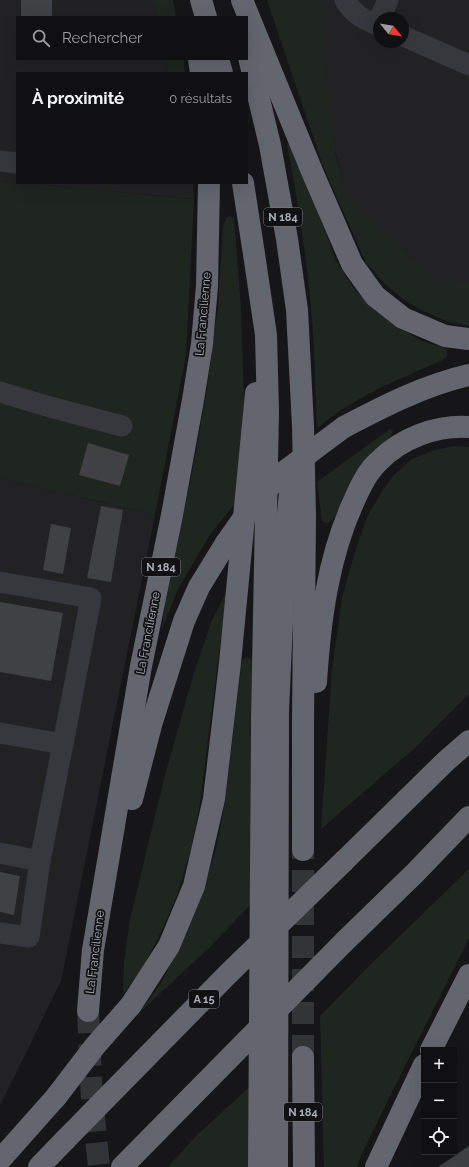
<!DOCTYPE html>
<html lang="fr">
<head>
<meta charset="utf-8">
<style>
	:root { --surface:#101012; --page:#19191b; --text:#f1f3f6; --muted:#9c9d9f; --line:#303032 }
	body { margin:0; font-family:Raleway,sans-serif; background:var(--page); color:var(--text) }
	.controls { position:absolute; right:12px; bottom:12px; display:grid; overflow:hidden; border-radius:0px; box-shadow:0 4px 16px #0002 }
	.controls button { width:36px; height:36px; display:grid; place-items:center; padding:0; border:0; border-bottom:1px solid var(--line); background:var(--surface); color:var(--text); font:20px sans-serif }
	.compass { position:absolute; left:373px; top:12px; width:36px; height:36px; border-radius:50%; background:var(--surface); box-shadow:0 4px 16px #0002; rotate:120deg }
	.list { margin:0; padding:0; list-style:none }
	h2 { display:flex; justify-content:space-between; align-items:center; height:52px; margin:0; padding:0 16px; font-size:17px }
	h2 small { font-size:13px; font-weight:400; color:var(--muted) }
	.icon { flex:none; width:22px; height:22px; fill:none; stroke:currentColor; stroke-width:2; stroke-linecap:round; stroke-linejoin:round }
	.map { position:relative; flex:none; width:469px; height:1167px; overflow:hidden }
	.search { position:absolute; background:var(--surface); box-shadow:0 4px 16px #0002; left:16px; top:16px; width:232px; height:44px; display:flex; align-items:center; gap:10px; box-sizing:border-box; padding:0 14px; border-radius:0px; color:var(--muted); font-size:15px }
	.panel { position:absolute; background:var(--surface); box-shadow:0 4px 16px #0002; left:16px; top:72px; width:232px; height:112px; border-radius:0px }
	.map>svg:first-child { display:block }
	.built { fill:#222225; fill-rule:evenodd }
	.green { fill:#1e261f }
	.building { fill:#404145 }
	.lines { fill:none; stroke-linecap:round; stroke-linejoin:round }
	.highway-tunnel { stroke:#333438; stroke-width:22; stroke-dasharray:22 11; stroke-linecap:butt }
	.minor { stroke:#37383d; stroke-width:21 }
	.highway { stroke:#63666e; stroke-width:22 }
	.highway-bridge { stroke:#63666e; stroke-width:22 }
	.labels { text-anchor:middle; stroke-width:3.5; stroke-linejoin:round; paint-order:stroke }
	.shield { fill:#111113; stroke:#7b7e86; stroke-width:1 }
	.shield-label { font-size:11px; font-weight:bold; fill:#a8adb8 }
	.street-label { font-size:12px; fill:#a8adb8; stroke:#111113 }
</style>
</head>
<body>
<div class="map">
<svg width="469" height="1167" viewBox="0 0 469 1167">
	<rect width="100%" height="100%" fill="#161618"/>
	<g class="built">
		<path d="M 0,0 L 153,0 L 157,17 L 17,17 L 17,59 L 165,59 L 168,73 L 17,73 L 17,183 L 0,181 Z"/>
		<path d="M 302,0 L 469,0 L 469,291 L 403,285 L 348,207 ZM 379,18 L 403,18 L 403,42 L 379,42 Z"/>
		<path d="M 22,183 L 190,183 L 194,199 Z"/>
		<path d="M 0,478 L 155,515 L 61,981 L 0,1106 Z"/>
	</g>
	<g class="green">
		<path d="M 153,0 L 173,0 L 176,17 L 157,17 Z"/>
		<path d="M 267,0 L 325,0 L 326,10 L 324,46 L 336,156 L 348,200 L 435,279 L 469,282 L 469,326 L 448,322 L 421,310 L 403,299 L 385,284 L 366,263 L 323,166 Z"/>
		<path d="M 165,59 L 184,59 L 185,73 L 168,73 Z"/>
		<path d="M 293,142 L 336,261 L 355,290 L 374,310 L 395,325 L 422,341 L 439,346 L 447,350 L 447,355 L 445,359 L 379,388 L 342,409 L 317,428 C 315,392 315,355 312,319 C 307,260 298,201 287,144 Z"/>
		<path d="M 0,181 L 193,199 L 190,183 L 193,183 L 194,199 L 186,355 L 155,515 L 0,478 Z"/>
		<path d="M 230,216 L 234,219 L 241,308 L 244,399 L 238,500 L 211,533 L 178,589 L 162,629 L 165,603 L 192,473 L 206,395 L 218,306 L 223,226 L 227,217 Z"/>
		<path d="M 390,429 L 393,431 L 391,436 L 364,466 L 346,495 L 334,518 L 330,522 L 326,523 L 322,521 L 317,482 Z"/>
		<path d="M 453,446 L 469,447 L 469,694 L 418,745 L 321,829 L 332,669 L 342,598 L 354,555 L 367,517 L 382,491 L 395,474 L 412,459 L 432,451 Z"/>
		<path d="M 227,591 L 199,810 L 191,849 L 177,895 L 161,932 L 142,969 L 123,994 L 124,963 L 130,919 L 165,775 L 193,676 L 212,620 Z"/>
		<path d="M 247,657 L 250,658 L 252,662 L 250,743 L 251,904 L 211,946 L 140,1012 L 161,983 L 186,935 L 207,878 L 218,841 L 225,802 L 242,660 Z"/>
		<path d="M 469,869 L 469,938 L 392,1092 L 360,1158 L 357,1167 L 324,1167 L 320,1016 L 373,962 Z"/>
		<path d="M 254,1083 L 249,1167 L 168,1167 L 196,1136 Z"/>
	</g>
	<g class="building">
		<rect x="21" y="0" width="31" height="17"/>
		<path d="M 88,443 L 129,455 L 120,486 L 79,475 Z"/>
		<path d="M 101,506 L 123,510 L 111,582 L 87,578 Z"/>
		<path d="M 51,524 L 71,528 L 63,574 L 43,570 Z"/>
		<path d="M 0,602 L 63,613 L 51,681 L 0,672 Z"/>
		<path d="M 0,872 L 20,876 L 14,915 L 0,912 Z"/>
		<path d="M 469,1146 L 469,1167 L 438,1167 Z"/>
	</g>
	<g class="lines">
		<g class="highway-tunnel">
			<path d="M 88,1011 L 92,1099 L 99,1167"/>
			<path d="M 303,1057 L 303,850"/>
		</g>
		<g class="minor">
			<path d="M 345,0 C 354,15 363,19 379,26"/>
			<path d="M 380,18 L 388,0"/>
			<path d="M 403,36 L 469,65"/>
			<path d="M 0,161 L 17,163"/>
			<path d="M 0,392 L 50,407 L 122,426"/>
			<path d="M 0,582 L 91,598 L 63,744"/>
			<path d="M 0,733 L 63,744 L 40,861 L 0,853"/>
			<path d="M 0,933 L 29,937 L 40,861"/>
		</g>
		<g class="highway">
			<path d="M 201,0 L 206,17"/>
			<path d="M 242,0 L 311,169 L 352,264 L 375,296 L 403,318 L 445,336 L 469,339"/>
			<path d="M 247,49 L 270,145 L 287,239 L 297,310 L 303,426 L 305,516 L 303,721 L 303,850"/>
			<path d="M 199,59 L 201,73"/>
			<path d="M 218,59 L 222,73"/>
			<path d="M 243,183 L 254,254 L 266,335 L 268,411 L 262,719 L 259,1167"/>
			<path d="M 344,427 C 384,406 425,385 469,375"/>
			<path d="M 316,682 C 320,620 328,557 354,501 C 360,487 367,472 378,462 C 401,438 436,425 469,427"/>
			<path d="M 132,799 L 151,725 L 184,621 L 199,587 L 226,543"/>
			<path d="M 344,861 L 446,761 L 469,741"/>
			<path d="M 344,942 L 415,873 L 469,817"/>
			<path d="M 131,1005 L 169,946 L 194,886 L 214,799 L 230,663 L 256,393"/>
			<path d="M 88,1011 L 93,950 L 141,666 L 172,515 L 193,400 L 202,344 L 207,286 L 209,183"/>
			<path d="M 431,1050 L 469,975"/>
			<path d="M 303,1057 L 304,1167"/>
			<path d="M 0,1160 L 56,1097"/>
			<path d="M 39,1167 L 66,1139"/>
			<path d="M 277,1167 L 278,711 L 286,533 L 292,473"/>
			<path d="M 376,1167 L 424,1065"/>
		</g>
		<g class="highway-bridge">
			<path d="M 226,543 L 252,506 L 281,474 L 344,427"/>
			<path d="M 56,1097 L 95,1046 L 131,1005"/>
			<path d="M 66,1139 L 227,975 L 344,861"/>
			<path d="M 122,1167 L 344,942"/>
		</g>
	</g>
	<g class="labels">
		<g class="shield">
			<rect x="264" y="208" width="38" height="18" rx="3"/>
			<rect x="142" y="558" width="38" height="18" rx="3"/>
			<rect x="189" y="990" width="30" height="18" rx="3"/>
			<rect x="284" y="1103" width="38" height="18" rx="3"/>
		</g>
		<g class="shield-label">
			<text x="283" y="221">N 184</text>
			<text x="161" y="571">N 184</text>
			<text x="204" y="1003">A 15</text>
			<text x="303" y="1116">N 184</text>
		</g>
		<g class="street-label">
			<text transform="translate(203 314) rotate(-85)" y="4">La Francilienne</text>
			<text transform="translate(148 633) rotate(-79)" y="4">La Francilienne</text>
			<text transform="translate(95 952) rotate(-83)" y="4">La Francilienne</text>
		</g>
	</g>
</svg>
<div class="controls">
<button>+</button>
<button>−</button>
<button><svg class="icon" aria-label="locate" viewBox="0 0 24 24"><circle cx="12" cy="12" r="6"/><path d="M12 2v4M12 18v4M2 12h4M18 12h4"/></svg></button>
</div>
<svg class="compass" viewBox="-18 -18 36 36"><path d="M0-13l5 13h-10z" fill="#e53935"/><path d="M0 13l5-13h-10z" fill="#9c9d9f"/></svg>
<div class="search"><svg class="icon" aria-label="search" viewBox="0 0 24 24"><circle cx="10" cy="10" r="6"/><path d="M15 15l6 6"/></svg>Rechercher</div>
<section class="panel">
<h2>À proximité<small>0 résultats</small></h2>
<ul class="list">
</ul>
</section>
</div>
</body>
</html>
